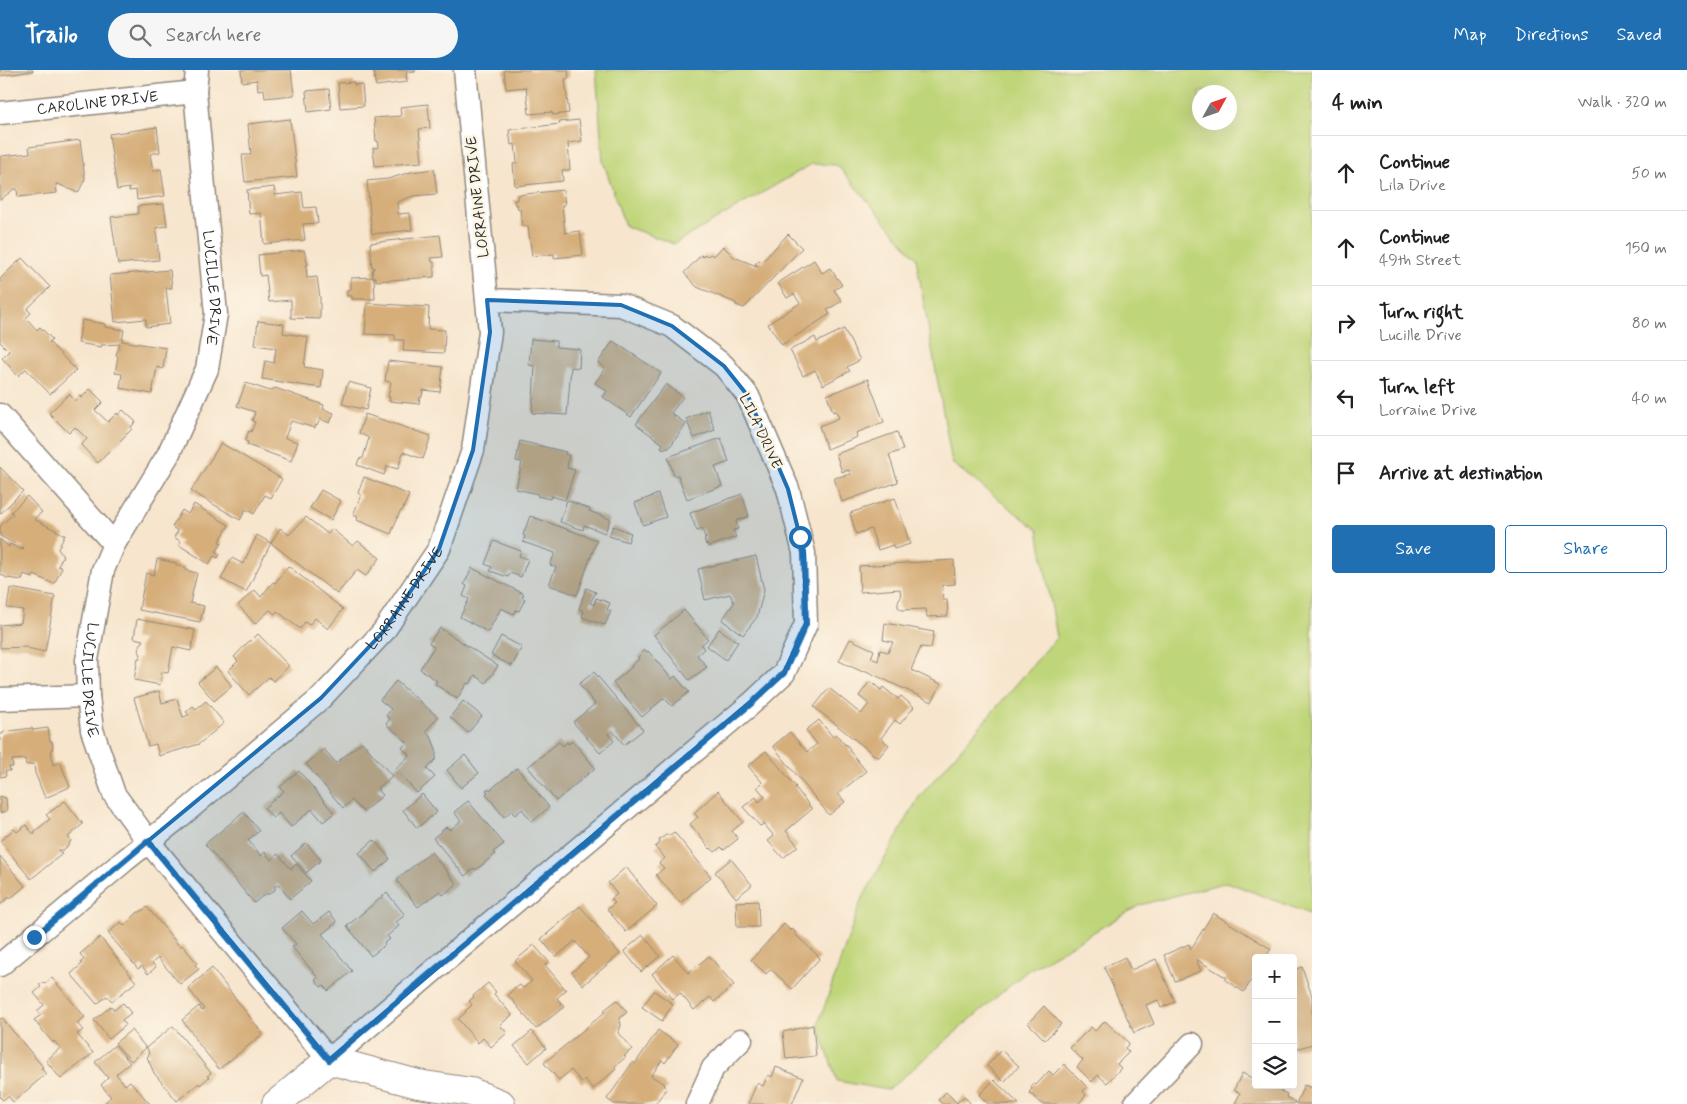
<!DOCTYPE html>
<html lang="en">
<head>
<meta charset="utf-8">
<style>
	:root { --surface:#fff; --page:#f6f6f6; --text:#202124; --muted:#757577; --line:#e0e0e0; --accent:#1f6fb2 }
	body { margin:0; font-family:Mynerve,sans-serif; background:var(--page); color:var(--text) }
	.controls { position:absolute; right:15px; bottom:15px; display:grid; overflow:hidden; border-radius:5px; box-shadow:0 5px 20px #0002 }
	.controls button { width:45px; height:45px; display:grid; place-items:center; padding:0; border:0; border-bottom:1px solid var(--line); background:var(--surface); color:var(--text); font:25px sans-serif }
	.compass { position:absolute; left:1192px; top:15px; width:45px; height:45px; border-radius:50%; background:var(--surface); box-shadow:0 5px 20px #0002; rotate:50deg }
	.stop { position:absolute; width:15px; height:15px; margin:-11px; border:4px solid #1f6fb2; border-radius:50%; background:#fff }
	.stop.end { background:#1f6fb2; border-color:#fff; box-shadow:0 1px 5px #0008 }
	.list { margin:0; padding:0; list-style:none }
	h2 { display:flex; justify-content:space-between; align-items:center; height:65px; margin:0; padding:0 20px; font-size:21px }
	h2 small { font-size:16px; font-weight:400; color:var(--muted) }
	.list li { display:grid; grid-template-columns:32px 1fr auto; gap:15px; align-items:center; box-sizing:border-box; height:75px; padding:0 20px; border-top:1px solid var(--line) }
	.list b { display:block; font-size:19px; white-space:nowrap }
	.list p { margin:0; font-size:16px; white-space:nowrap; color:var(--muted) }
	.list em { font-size:16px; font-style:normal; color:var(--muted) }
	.actions { display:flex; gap:10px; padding:15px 20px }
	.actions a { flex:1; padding:11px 0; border:1px solid var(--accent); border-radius:5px; text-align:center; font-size:18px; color:var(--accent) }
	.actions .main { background:var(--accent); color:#fff }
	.icon { flex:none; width:28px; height:28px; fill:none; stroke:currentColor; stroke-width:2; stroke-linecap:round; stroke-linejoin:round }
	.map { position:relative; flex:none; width:1312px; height:1034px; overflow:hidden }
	header { display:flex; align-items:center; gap:30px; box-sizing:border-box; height:70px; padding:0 25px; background:var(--accent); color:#fff }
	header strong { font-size:24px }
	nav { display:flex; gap:28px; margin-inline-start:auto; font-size:18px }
	.search { width:350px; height:45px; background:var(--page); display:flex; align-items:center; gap:12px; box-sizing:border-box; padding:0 18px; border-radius:28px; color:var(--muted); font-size:19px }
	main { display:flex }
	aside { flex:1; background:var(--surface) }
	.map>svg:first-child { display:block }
	.green { fill:#bfd579; stroke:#758052; fill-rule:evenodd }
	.building { fill:#d5ae7a }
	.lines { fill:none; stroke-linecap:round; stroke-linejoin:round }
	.street-casing { stroke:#91887c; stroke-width:25 }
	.secondary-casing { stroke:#91887c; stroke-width:30 }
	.street { stroke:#fff; stroke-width:22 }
	.secondary { stroke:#fff; stroke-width:28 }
	.route { stroke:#1f6fb2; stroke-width:6 }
	.marked { fill:#1f6fb2; fill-opacity:0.2; stroke:#1f6fb2; stroke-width:4; stroke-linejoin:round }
	.labels { text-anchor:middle; stroke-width:5; stroke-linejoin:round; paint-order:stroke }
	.street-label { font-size:15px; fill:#2b2b2b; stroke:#fcf5e5 }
</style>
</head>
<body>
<header>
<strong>Trailo</strong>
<div class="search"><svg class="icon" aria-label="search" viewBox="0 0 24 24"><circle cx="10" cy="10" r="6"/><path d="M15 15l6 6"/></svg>Search here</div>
<nav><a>Map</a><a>Directions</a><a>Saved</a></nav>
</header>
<main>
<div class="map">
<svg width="1312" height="1034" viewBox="0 0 1312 1034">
	<rect width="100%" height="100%" fill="#fcf5e5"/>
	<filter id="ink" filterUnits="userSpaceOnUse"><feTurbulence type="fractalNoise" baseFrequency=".02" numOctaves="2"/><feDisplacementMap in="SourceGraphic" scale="10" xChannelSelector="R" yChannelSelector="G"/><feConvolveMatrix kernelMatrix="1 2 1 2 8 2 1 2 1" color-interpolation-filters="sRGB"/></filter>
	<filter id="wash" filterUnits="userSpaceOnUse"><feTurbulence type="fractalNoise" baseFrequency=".0096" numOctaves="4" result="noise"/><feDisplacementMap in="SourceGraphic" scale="20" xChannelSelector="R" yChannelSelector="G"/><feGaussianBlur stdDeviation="1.12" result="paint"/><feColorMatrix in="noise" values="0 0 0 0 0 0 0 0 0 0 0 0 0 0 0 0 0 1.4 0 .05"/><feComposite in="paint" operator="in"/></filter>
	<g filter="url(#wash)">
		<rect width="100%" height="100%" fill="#f7e5cd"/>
		<path class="green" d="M 596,0 L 1312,0 L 1312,845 L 1227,812 L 1140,835 L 1027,901 L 888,1020 L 837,1011 L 818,955 L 861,831 L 919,727 L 1057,567 L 1038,460 L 952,393 L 916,188 L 837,95 L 812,94 L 674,174 L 625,156 L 603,91 ZM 1200,22 L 1230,22 L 1230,52 L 1200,52 Z"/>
		<g id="blocks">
			<g class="building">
				<path d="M 0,0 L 33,0 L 33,1 L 0,6 Z"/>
				<path d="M 241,0 L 291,0 L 294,25 L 265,28 L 264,19 L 258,20 L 257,10 L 242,12 Z"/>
				<path d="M 374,0 L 415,0 L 415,2 L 406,3 L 407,12 L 376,16 L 374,8 L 375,8 Z"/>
				<path d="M 504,0 L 568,0 L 569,8 L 565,9 L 569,43 L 553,45 L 552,42 L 529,44 L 526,17 L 506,19 Z"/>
				<path d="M 354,12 L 354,15 L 362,14 L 364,36 L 340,38 L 338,13 Z"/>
				<path d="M 329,19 L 331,39 L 308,42 L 306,21 Z"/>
				<path d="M 428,34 L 430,58 L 419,59 L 422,92 L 375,96 L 373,78 L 379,77 L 378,71 L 376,71 L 374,48 L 401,46 L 400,37 Z"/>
				<path d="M 290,49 L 297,107 L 245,112 L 242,85 L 251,85 L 248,54 Z"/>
				<path d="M 579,50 L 582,71 L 568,73 L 570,100 L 562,100 L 563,111 L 515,116 L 513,94 L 517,93 L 515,74 L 511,75 L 509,60 L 560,54 L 559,52 Z"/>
				<path d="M 157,57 L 160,82 L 150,84 L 153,101 L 161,99 L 165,126 L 137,130 L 136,120 L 129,121 L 129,118 L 117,120 L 109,64 Z"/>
				<path d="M 80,70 L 85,109 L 78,123 L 58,114 L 56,114 L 57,123 L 18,127 L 17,119 L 14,119 L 0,130 L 0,87 L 1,86 L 30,83 L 29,77 Z"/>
				<path d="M 434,99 L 437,124 L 413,126 L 397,132 L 398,144 L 410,143 L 412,160 L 372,164 L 367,111 L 388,109 L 411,102 Z"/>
				<path d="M 274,117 L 275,125 L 302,122 L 304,138 L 316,137 L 318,153 L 303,154 L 305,170 L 264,174 L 261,143 L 249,144 L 247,120 Z"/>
				<path d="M 563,120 L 565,135 L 562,135 L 565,163 L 580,161 L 583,185 L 554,188 L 554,184 L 532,186 L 528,156 L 522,156 L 520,139 L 518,139 L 517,134 L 515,135 L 514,130 L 517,130 L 517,125 Z"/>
				<path d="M 164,134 L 167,156 L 156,158 L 159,190 L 118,194 L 111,147 L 138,144 L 138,136 Z"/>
				<path d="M 788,164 L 802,178 L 744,238 L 736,235 L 736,233 L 697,217 L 684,203 L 701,185 L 703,187 L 705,184 L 708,186 L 710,184 L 714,186 L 723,176 L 734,187 L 759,197 L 755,194 L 759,190 L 762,192 Z"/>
				<path d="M 440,165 L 443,187 L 431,188 L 432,192 L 434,192 L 434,207 L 376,211 L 376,207 L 373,207 L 372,200 L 374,199 L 374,197 L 372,197 L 370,173 Z"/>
				<path d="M 304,180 L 308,195 L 306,195 L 307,208 L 317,207 L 320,228 L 320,249 L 291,248 L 291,230 L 269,232 L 266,205 L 260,206 L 258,185 Z"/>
				<path d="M 22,188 L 50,217 L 27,239 L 31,243 L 26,248 L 37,260 L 40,257 L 52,269 L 49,272 L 76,300 L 50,324 L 26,299 L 18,306 L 2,288 L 9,281 L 0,272 L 0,209 Z"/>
				<path d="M 814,190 L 822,203 L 830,198 L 842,215 L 834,220 L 842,231 L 827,240 L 830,244 L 782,275 L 768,254 L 800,233 L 794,224 L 787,228 L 778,213 Z"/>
				<path d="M 170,200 L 172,218 L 166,218 L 170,254 L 146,257 L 146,249 L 115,252 L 110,205 Z"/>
				<path d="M 374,207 L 375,229 L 352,229 L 352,226 L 347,226 L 347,220 L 351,219 L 351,208 Z"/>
				<path d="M 367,233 L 429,237 L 428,259 L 445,260 L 444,283 L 403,281 L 404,270 L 395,270 L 395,265 L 365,264 Z"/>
				<path d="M 82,250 L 105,254 L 105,257 L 124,260 L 122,271 L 166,278 L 163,299 L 157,297 L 152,324 L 120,318 L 122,304 L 115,303 L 118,286 L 116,285 L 120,274 L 102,275 L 101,277 L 78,273 Z"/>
				<path d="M 258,251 L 284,254 L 283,263 L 308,267 L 304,297 L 323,300 L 321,318 L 262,309 L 265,291 L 274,293 L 276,278 L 255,275 Z"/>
				<path d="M 844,259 L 860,290 L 847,297 L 850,301 L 823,315 L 815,300 L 803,306 L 790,280 L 815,267 L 817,272 Z"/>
				<path d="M 531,269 L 556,271 L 556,277 L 580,279 L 579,298 L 571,297 L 567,345 L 532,343 L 535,296 L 529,295 Z"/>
				<path d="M 613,271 L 661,303 L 631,347 L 603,327 L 607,321 L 595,313 L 605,298 L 598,293 Z"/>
				<path d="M 388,291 L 443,297 L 440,322 L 423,320 L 422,327 L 420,327 L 419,334 L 389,331 L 390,327 L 388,327 L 391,312 L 385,311 Z"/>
				<path d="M 868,309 L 884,352 L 856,363 L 857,367 L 855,368 L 827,379 L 819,356 L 839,348 L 836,341 L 833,342 L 827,325 Z"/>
				<path d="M 348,312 L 371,318 L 366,340 L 342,334 Z"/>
				<path d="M 246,313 L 270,321 L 275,318 L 324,335 L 323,339 L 334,343 L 330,353 L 320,349 L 317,356 L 315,355 L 315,358 L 291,351 L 285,368 L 298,372 L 291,391 L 247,375 L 248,372 L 245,371 L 249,361 L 251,362 L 255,352 L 252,351 L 255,342 L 237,336 Z"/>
				<path d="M 666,314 L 683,327 L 671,343 L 686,354 L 669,378 L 666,377 L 664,379 L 661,377 L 663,374 L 636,354 Z"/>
				<path d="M 90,319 L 103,332 L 95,340 L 108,352 L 117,343 L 118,345 L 123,340 L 136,352 L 131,357 L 132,359 L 98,393 L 81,375 L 87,369 L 75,357 L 69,363 L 49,343 L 69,324 L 75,331 L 80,326 L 81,328 Z"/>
				<path d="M 708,340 L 715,360 L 694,368 L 686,349 Z"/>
				<path d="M 365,344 L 431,366 L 423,389 L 403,382 L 398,399 L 387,396 L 384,405 L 357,395 L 359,389 L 363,388 L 369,368 L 359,363 Z"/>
				<path d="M 897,362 L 903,380 L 889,385 L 898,412 L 842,432 L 834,408 L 851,404 L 849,400 L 842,402 L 836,384 Z"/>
				<path d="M 721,368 L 729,392 L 715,397 L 722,416 L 687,429 L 678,405 L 674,406 L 668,387 Z"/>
				<path d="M 520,371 L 566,382 L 565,384 L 569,385 L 567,398 L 575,400 L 565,430 L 551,426 L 550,429 L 537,426 L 538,424 L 516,419 L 522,392 L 516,391 Z"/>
				<path d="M 221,373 L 282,409 L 271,428 L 265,425 L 254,444 L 246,439 L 240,450 L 191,421 Z"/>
				<path d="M 0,397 L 23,421 L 0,444 Z"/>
				<path d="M 364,407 L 409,425 L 402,441 L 400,441 L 391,464 L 357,450 L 358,447 L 353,445 L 361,425 L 358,423 Z"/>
				<path d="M 321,420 L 341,431 L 331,450 L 310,438 Z"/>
				<path d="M 658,424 L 666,447 L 643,455 L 635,433 Z"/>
				<path d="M 742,424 L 749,446 L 736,451 L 738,459 L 733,460 L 736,467 L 708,477 L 707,474 L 706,475 L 704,469 L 706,469 L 702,459 L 697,461 L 690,443 Z"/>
				<path d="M 27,426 L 42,442 L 34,449 L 65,465 L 58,479 L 63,486 L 58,496 L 62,498 L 54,514 L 34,505 L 33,508 L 24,504 L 22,510 L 7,508 L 0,504 L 0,469 L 9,477 L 10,474 L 22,480 L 24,478 L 0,466 L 0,456 L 13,444 L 11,442 Z"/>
				<path d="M 895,428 L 910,474 L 894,479 L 893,475 L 878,480 L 871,459 L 856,464 L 850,443 Z"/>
				<path d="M 567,430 L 590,439 L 589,441 L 610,449 L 605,463 L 584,455 L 583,460 L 560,452 Z"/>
				<path d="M 194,434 L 229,455 L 219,472 L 222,473 L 216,482 L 220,484 L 218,488 L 214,486 L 209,494 L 179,475 L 181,472 L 174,467 L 178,461 L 172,457 L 182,440 L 188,444 Z"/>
				<path d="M 530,446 L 597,470 L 577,525 L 549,515 L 556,497 L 550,495 L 555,483 L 523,472 L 525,466 L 523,465 Z"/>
				<path d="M 306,447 L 328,464 L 332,459 L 353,476 L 358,471 L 380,488 L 366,506 L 357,500 L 337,524 L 271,473 L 280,458 L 289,465 Z"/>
				<path d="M 613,456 L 631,463 L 628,472 L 609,466 Z"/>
				<path d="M 257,465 L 271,473 L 246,522 L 221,509 L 232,488 L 243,494 Z"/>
				<path d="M 494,471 L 521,481 L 519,486 L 528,489 L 521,507 L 510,503 L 508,507 L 490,501 L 492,497 L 485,494 Z"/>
				<path d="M 756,486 L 764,520 L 757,547 L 743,565 L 722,550 L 734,533 L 730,524 L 705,530 L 698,499 Z"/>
				<path d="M 157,489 L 176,493 L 176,495 L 185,497 L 185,500 L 197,503 L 190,533 L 204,536 L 200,552 L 139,540 L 146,503 L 154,505 Z"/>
				<path d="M 954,490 L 955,514 L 942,515 L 943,530 L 947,530 L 948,546 L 927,547 L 926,539 L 902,540 L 898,537 L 898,532 L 901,527 L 900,519 L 860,522 L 859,496 Z"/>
				<path d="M 288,496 L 343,539 L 328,559 L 315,548 L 309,555 L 305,552 L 300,559 L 277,541 L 275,544 L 270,540 L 255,554 L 238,535 L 255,520 L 261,527 L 273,512 L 275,513 Z"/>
				<path d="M 472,498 L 524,524 L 522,527 L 525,529 L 519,541 L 516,540 L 514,544 L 501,538 L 488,562 L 460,547 L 469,529 L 463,526 L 467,516 L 464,514 Z"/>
				<path d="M 10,518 L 55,526 L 45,582 L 27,578 L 27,577 L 0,578 L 0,555 L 21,553 L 23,540 L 7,538 Z"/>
				<path d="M 586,518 L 596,522 L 590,533 L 594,535 L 596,528 L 610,533 L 607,540 L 611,541 L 605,555 L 582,547 L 584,541 L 579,539 Z"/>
				<path d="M 684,540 L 708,569 L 701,575 L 704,579 L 697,585 L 707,597 L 689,610 L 654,565 Z"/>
				<path d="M 137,549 L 195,560 L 191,581 L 173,577 L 168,603 L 162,602 L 160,615 L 134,610 L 138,588 L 140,588 L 141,584 L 139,582 L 140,575 L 143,570 L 134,568 Z"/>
				<path d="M 885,553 L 934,562 L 931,578 L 921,577 L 911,600 L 941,614 L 932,632 L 864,600 L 863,602 L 839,591 L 850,569 L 874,580 L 871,588 L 878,591 L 880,580 L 888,582 L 893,572 L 883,570 Z"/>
				<path d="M 440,558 L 498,596 L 486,613 L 475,605 L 470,614 L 467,613 L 457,629 L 435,614 L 437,611 L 420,599 L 434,577 L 429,573 Z"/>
				<path d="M 719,559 L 738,572 L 726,590 L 707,576 Z"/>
				<path d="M 258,564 L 289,596 L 273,611 L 269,607 L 249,625 L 228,601 L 238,591 L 234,587 L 250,570 L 251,571 Z"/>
				<path d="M 501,566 L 522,577 L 512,596 L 491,585 Z"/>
				<path d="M 645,580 L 647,582 L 648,581 L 672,609 L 675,606 L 689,622 L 672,636 L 664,628 L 642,647 L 613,613 L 632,597 L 631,596 L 639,589 L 638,587 Z"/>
				<path d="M 216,597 L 232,616 L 214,631 L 198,612 Z"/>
				<path d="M 594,602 L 643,660 L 624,675 L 612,660 L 608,664 L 614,671 L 600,683 L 573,652 L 595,634 L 579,614 Z"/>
				<path d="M 396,611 L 438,647 L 426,661 L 432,669 L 436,679 L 436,689 L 427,699 L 435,707 L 417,723 L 395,699 L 410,685 L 402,678 L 407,672 L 386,654 L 390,649 L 386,646 L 391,639 L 380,630 Z"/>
				<path d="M 870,611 L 881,620 L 883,617 L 898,629 L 901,626 L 914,637 L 900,654 L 895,650 L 881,668 L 889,675 L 878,688 L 814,637 L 829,618 L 861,644 L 869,634 L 859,626 Z"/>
				<path d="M 159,621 L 162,633 L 177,629 L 183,647 L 189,645 L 186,642 L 193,636 L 196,639 L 206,631 L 224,653 L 199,674 L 159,686 L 156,674 L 148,676 L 134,628 Z"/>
				<path d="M 463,631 L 482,646 L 468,663 L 450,647 Z"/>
				<path d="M 819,650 L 833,667 L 836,664 L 845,675 L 846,674 L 850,679 L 849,680 L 866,701 L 838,724 L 845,732 L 829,745 L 773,676 L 790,662 L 807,682 L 817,674 L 806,660 Z"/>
				<path d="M 32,658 L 33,660 L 48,658 L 50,671 L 52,671 L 53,679 L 51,679 L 53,695 L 60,692 L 70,717 L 45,728 L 35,703 L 34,694 L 26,695 L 25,689 L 12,690 L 13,697 L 9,697 L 10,701 L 5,701 L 6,706 L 0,707 L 0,664 L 3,664 L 3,662 Z"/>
				<path d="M 573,671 L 595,698 L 556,731 L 528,697 L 559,672 L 563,676 L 567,672 L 568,674 Z"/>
				<path d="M 362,672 L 392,706 L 377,719 L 383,725 L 363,742 L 352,730 L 343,738 L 306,694 L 324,679 L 336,693 Z"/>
				<path d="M 766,681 L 796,717 L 795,717 L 812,739 L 786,761 L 798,776 L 783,788 L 768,771 L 774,766 L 764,754 L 760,756 L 743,737 L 756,727 L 759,732 L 765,727 L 757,717 L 762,712 L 748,696 Z"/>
				<path d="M 465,685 L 479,703 L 461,718 L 447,700 Z"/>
				<path d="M 517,698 L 549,737 L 532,752 L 522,739 L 515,745 L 511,741 L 504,747 L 486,724 L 488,722 L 486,720 L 489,718 L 490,720 Z"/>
				<path d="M 299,701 L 334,743 L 323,752 L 312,739 L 291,757 L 279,743 L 273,748 L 264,738 L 284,721 L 280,717 Z"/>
				<path d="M 718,721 L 743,752 L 732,761 L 738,769 L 724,780 L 721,777 L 715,782 L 711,778 L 710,779 L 690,754 L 698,747 L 694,743 Z"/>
				<path d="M 422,724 L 437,742 L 417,758 L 403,740 Z"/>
				<path d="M 0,726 L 6,728 L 7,741 L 0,743 Z"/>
				<path d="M 65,731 L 83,754 L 68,767 L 71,770 L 69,775 L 63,780 L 58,780 L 62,784 L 31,809 L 0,771 L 14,759 L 17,762 L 26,755 L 34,765 L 35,764 L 34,762 L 50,749 L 46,745 Z"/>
				<path d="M 468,731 L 504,774 L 493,782 L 495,784 L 476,800 L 474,798 L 465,806 L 433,768 L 446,757 L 450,760 L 461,751 L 454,742 Z"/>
				<path d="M 244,742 L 259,761 L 248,770 L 261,786 L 265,782 L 271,790 L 278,784 L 291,799 L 296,794 L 311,811 L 290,829 L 278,814 L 275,816 L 275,820 L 269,824 L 265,824 L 254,833 L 205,774 Z"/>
				<path d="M 674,762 L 711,807 L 680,833 L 656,805 L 664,798 L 659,793 L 665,788 L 655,777 L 660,773 L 659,770 L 666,765 L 670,765 Z"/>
				<path d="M 374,770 L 390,789 L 375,802 L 359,783 Z"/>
				<path d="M 306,773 L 321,790 L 306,803 L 291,786 Z"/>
				<path d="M 431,782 L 457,814 L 443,825 L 440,821 L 418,837 L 397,811 L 399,809 L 398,808 Z"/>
				<path d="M 0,786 L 25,816 L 10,829 L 9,827 L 0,835 Z"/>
				<path d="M 731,789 L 752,815 L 736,828 L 715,802 Z"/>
				<path d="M 626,797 L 657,836 L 626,862 L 607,839 L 615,833 L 611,829 L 617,824 L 608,813 Z"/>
				<path d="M 387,823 L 405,845 L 396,852 L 399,856 L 387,866 L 390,869 L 384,873 L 385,875 L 371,886 L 347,856 Z"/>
				<path d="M 758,831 L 759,857 L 737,857 L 736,832 Z"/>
				<path d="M 580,836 L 620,884 L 583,915 L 572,902 L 589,887 L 575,871 L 556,887 L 541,869 Z"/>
				<path d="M 147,837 L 180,877 L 182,875 L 197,893 L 195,895 L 199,899 L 180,914 L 158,888 L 152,893 L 156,897 L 148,904 L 142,896 L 138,899 L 108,863 L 121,852 L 124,856 L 138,842 L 140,842 Z"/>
				<path d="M 302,841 L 313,854 L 329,842 L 337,852 L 322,864 L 352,901 L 328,921 L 324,915 L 321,917 L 315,910 L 318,908 L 292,877 L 296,874 L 282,858 Z"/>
				<path d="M 1213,843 L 1271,879 L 1265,888 L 1256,888 L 1256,903 L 1244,922 L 1225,910 L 1227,908 L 1196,889 L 1201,901 L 1175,911 L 1164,885 L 1189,874 L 1191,879 Z"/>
				<path d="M 784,854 L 791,861 L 792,859 L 796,863 L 795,864 L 820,888 L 792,919 L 771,899 L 766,904 L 751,890 Z"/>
				<path d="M 643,865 L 660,886 L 641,902 L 624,881 Z"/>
				<path d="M 100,867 L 136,912 L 112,931 L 107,926 L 97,934 L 71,904 L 82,894 L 81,892 L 84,889 L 80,884 Z"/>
				<path d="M 534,875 L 549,892 L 545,895 L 566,920 L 557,928 L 564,937 L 536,959 L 508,925 L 515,917 L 517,917 L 520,915 L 523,918 L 532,911 L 515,891 Z"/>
				<path d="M 673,885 L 688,903 L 709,886 L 734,915 L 714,932 L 710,927 L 694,940 L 680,923 L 673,929 L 652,904 Z"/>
				<path d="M 1125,887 L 1131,900 L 1156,889 L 1175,932 L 1161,938 L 1158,930 L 1146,935 L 1154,954 L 1134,963 L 1104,897 Z"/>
				<path d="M 1302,897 L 1312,926 L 1312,974 L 1293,980 L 1293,900 Z"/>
				<path d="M 212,898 L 263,964 L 219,999 L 194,968 L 195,967 L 182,950 L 199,936 L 202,941 L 204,939 L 188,918 Z"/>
				<path d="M 52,908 L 85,947 L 77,953 L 83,960 L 77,964 L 93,983 L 61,1009 L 46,991 L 60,978 L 54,971 L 53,973 L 34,950 L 41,945 L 37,941 L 44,935 L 34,923 L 41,917 L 39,915 L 44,912 L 45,914 Z"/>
				<path d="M 488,913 L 496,922 L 494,924 L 512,945 L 500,955 L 507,963 L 491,977 L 483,968 L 478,973 L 458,949 L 466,942 L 465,941 L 472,935 L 469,931 L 474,927 L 473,926 Z"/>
				<path d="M 654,921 L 673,934 L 662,951 L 642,937 Z"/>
				<path d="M 617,930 L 627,942 L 620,948 L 621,956 L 618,963 L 632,979 L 624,986 L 626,987 L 614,997 L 616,999 L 593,1019 L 585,1009 L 582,1013 L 571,1000 L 559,1010 L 544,993 L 605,942 L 603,941 Z"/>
				<path d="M 123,933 L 131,943 L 122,950 L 126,955 L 109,969 L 94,950 L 111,936 L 114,940 Z"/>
				<path d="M 1044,936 L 1061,954 L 1045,970 L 1028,953 Z"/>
				<path d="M 2,948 L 43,997 L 41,998 L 46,1004 L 13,1032 L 8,1026 L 3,1030 L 0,1027 L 0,949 Z"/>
				<path d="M 1105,951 L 1129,973 L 1125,978 L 1129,982 L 1117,994 L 1121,998 L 1107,1013 L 1098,1005 L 1092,1012 L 1077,997 L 1083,990 L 1070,978 L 1091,957 L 1095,961 Z"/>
				<path d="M 813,955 L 816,986 L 786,989 L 783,962 Z"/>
				<path d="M 173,956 L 211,1003 L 207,1006 L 209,1007 L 200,1015 L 199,1013 L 177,1031 L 154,1003 L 147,987 L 149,985 L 147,977 Z"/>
				<path d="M 131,960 L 146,978 L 131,991 L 115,973 Z"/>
				<path d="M 658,960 L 678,974 L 665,993 L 662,990 L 651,1006 L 665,1014 L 664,1015 L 667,1018 L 655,1034 L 614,1034 L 607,1029 L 633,992 L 635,994 Z"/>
				<path d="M 532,961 L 546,978 L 529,993 L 514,976 Z"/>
				<path d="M 115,975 L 130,993 L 116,1004 L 125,1015 L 130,1011 L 150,1034 L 103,1034 L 111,1027 L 101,1015 L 108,1008 L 95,992 Z"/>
				<path d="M 1001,980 L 1019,996 L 1004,1012 L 987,996 Z"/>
				<path d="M 1064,994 L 1087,1017 L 1083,1021 L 1086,1025 L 1078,1034 L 1042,1034 L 1029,1022 L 1032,1019 L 1031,1017 L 1034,1013 L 1036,1015 L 1049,1001 L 1053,1005 Z"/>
				<path d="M 776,997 L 803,1008 L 792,1034 L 748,1034 L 757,1013 L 763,1016 L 768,1005 L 772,1007 Z"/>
				<path d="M 1242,1003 L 1256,1010 L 1256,1015 L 1268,1015 L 1287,1024 L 1286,1027 L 1295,1032 L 1294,1034 L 1235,1034 L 1240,1023 L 1234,1020 Z"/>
				<path d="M 994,1010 L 1019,1034 L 988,1034 L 979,1025 Z"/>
				<path d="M 1304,1015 L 1312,1018 L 1312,1034 L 1296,1034 Z"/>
				<path d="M 946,1022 L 957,1033 L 964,1026 L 971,1034 L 942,1034 L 938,1030 Z"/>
			</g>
		</g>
	</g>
	<g filter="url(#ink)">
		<use href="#blocks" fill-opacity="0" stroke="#91887c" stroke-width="1"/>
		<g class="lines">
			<defs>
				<g id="street">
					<path id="s1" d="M 197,0 L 195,22 L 216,244 L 207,299 L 168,385 L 114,474 L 103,500 L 87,590 L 88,626 L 92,660 L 114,724 L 148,771 L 329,990 L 447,889 L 752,633 L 784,603 L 806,554 L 804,483 L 788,419 L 748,326 L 724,296 L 672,256 L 621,235 L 487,230"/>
					<path id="s2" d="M 0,43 L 195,22"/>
					<path d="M 0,345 L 114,474"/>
					<path d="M 0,629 L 88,626"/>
					<path id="s3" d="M 0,895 L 124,791 L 177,749 L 321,628 L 383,562 L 439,479 L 473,380 L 490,262 L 465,0"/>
					<path d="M 697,1034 L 713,998 L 741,970"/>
					<path d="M 1135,1034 L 1192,974"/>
				</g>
				<path id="secondary" d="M 276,1034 L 329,990 L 418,1014 L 471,1022 L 501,1034"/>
			</defs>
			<use href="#street" class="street-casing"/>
			<use href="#secondary" class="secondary-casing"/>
			<use href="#street" class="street"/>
			<use href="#secondary" class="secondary"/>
		</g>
	</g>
	<g class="lines" filter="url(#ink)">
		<path class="route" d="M 34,867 L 148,771 L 329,990 L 462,876 L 752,633 L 784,603 L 806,554 L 804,483 L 800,467"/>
	</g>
	<path class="marked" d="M 487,230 L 621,235 L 672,256 L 724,296 L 748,326 L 788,419 L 804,483 L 806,554 L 784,603 L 329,990 L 148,771 L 321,628 L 383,562 L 439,479 L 473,380 L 490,262 Z"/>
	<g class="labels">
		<g class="street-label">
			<text dy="5" stroke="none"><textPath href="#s2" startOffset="98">CAROLINE DRIVE</textPath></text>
			<text transform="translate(477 127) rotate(-96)" y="5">LORRAINE DRIVE</text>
			<text dy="5" stroke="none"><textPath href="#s1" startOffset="219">LUCILLE DRIVE</textPath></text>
			<text transform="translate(761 361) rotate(65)" y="5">LILA DRIVE</text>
			<text dy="5" stroke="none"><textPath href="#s3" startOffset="548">LORRAINE DRIVE</textPath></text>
			<text dy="5" stroke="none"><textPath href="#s1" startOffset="639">LUCILLE DRIVE</textPath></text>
		</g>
	</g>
</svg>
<div class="controls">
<button>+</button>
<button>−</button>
<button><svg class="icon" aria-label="layers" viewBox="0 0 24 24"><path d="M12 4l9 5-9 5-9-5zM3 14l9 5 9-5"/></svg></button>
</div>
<svg class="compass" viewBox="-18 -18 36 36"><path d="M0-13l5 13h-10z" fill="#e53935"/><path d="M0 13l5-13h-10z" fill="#757577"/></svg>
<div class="stop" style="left:800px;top:467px"></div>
<div class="stop end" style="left:34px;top:867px"></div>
</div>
<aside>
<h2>4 min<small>Walk · 320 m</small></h2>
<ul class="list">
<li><svg class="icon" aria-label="ahead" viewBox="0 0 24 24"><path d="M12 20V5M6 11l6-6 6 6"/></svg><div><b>Continue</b><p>Lila Drive</p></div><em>50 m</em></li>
<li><svg class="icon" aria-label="ahead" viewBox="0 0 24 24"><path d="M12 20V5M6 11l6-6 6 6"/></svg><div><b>Continue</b><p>49th Street</p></div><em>150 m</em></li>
<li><svg class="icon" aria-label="right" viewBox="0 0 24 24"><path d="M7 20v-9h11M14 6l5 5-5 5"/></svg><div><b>Turn right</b><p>Lucille Drive</p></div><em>80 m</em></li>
<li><svg class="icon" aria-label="left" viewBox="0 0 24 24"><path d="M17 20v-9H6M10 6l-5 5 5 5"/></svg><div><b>Turn left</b><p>Lorraine Drive</p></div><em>40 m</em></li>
<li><svg class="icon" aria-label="arrive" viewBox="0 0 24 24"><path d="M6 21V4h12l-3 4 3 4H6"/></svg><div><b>Arrive at destination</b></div></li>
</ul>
<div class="actions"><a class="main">Save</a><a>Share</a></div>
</aside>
</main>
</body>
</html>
